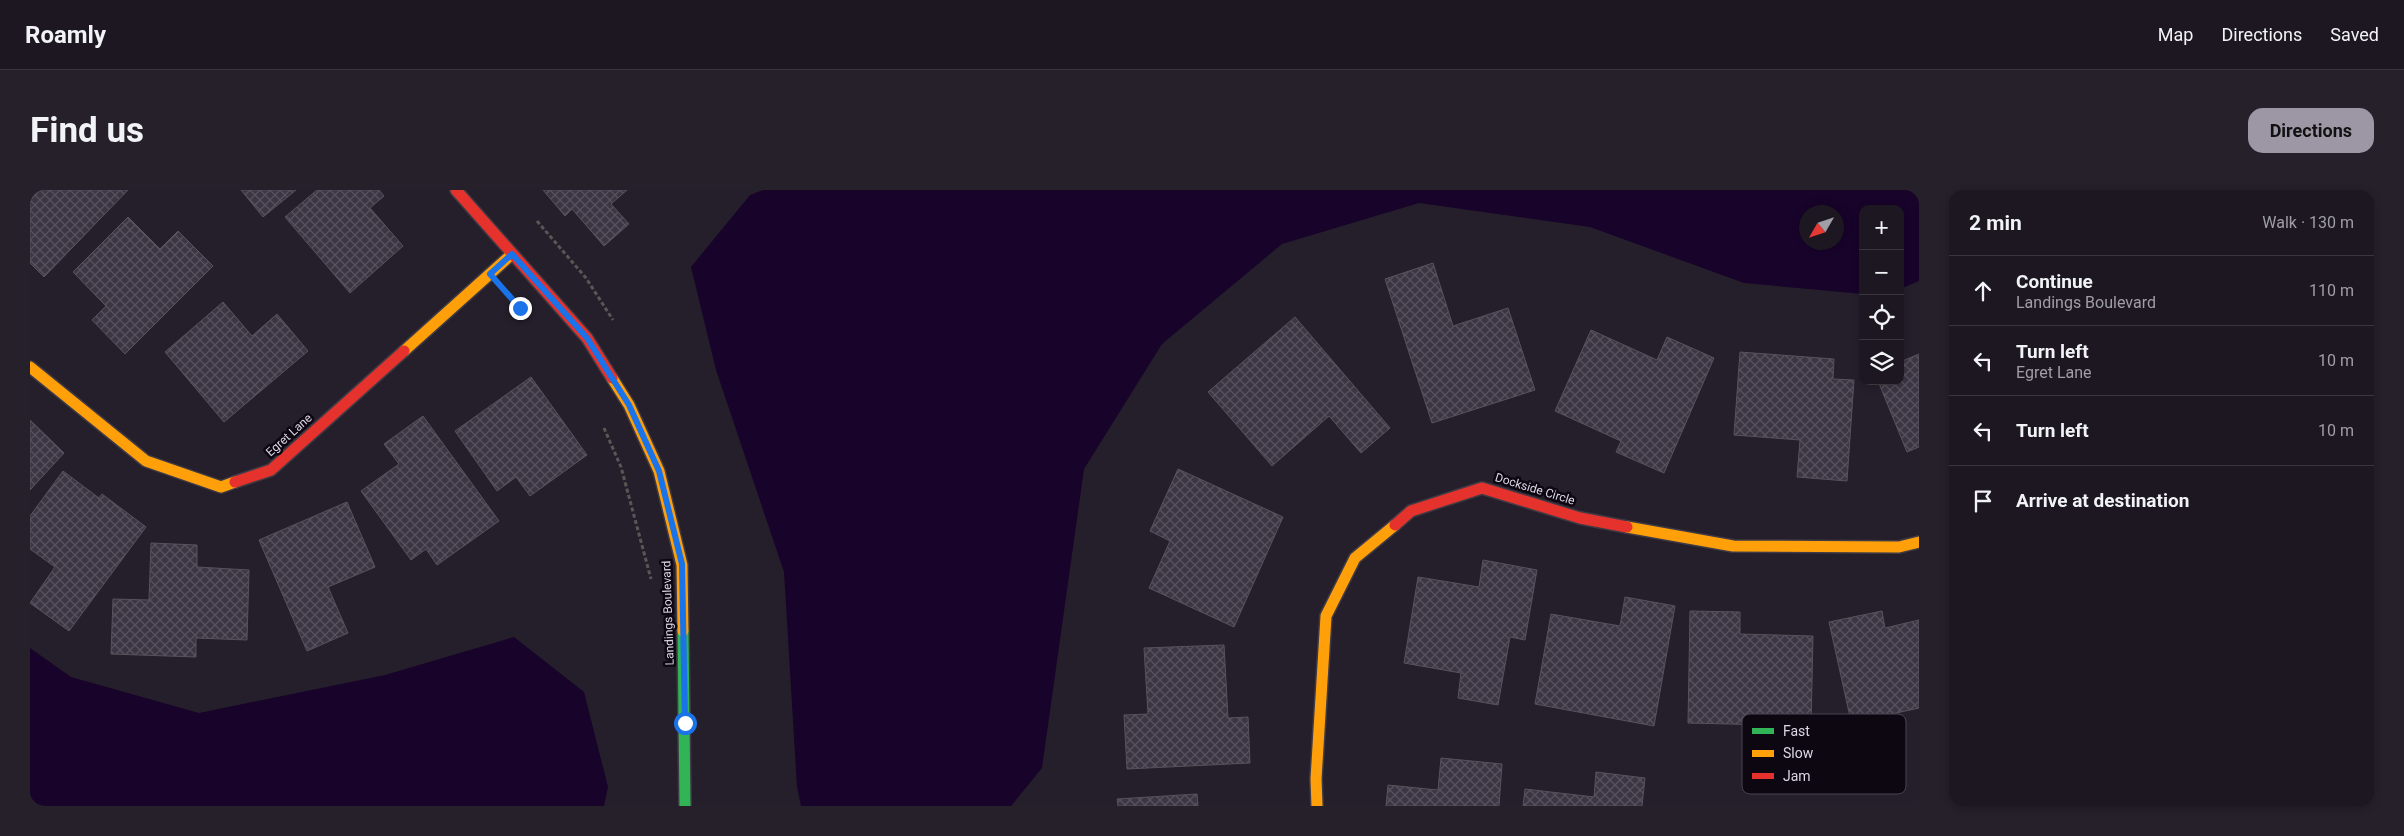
<!DOCTYPE html>
<html lang="en">
<head>
<meta charset="utf-8">
<style>
	:root { --surface:#1c1720; --page:#252029; --text:#f1f3f6; --muted:#a09fa5; --line:#3a363e; --accent:#9d97a5 }
	body { margin:0; font-family:Roboto,sans-serif; background:var(--page); color:var(--text) }
	.controls { position:absolute; right:15px; top:15px; display:grid; overflow:hidden; border-radius:10px; box-shadow:0 2px 8px #0003 }
	.controls button { width:45px; height:45px; display:grid; place-items:center; padding:0; border:0; border-bottom:1px solid var(--line); background:var(--surface); color:var(--text); font:25px sans-serif }
	.compass { position:absolute; left:1769px; top:15px; width:45px; height:45px; border-radius:50%; background:var(--surface); box-shadow:0 2px 8px #0003; rotate:231deg }
	.stop { position:absolute; width:15px; height:15px; margin:-11px; border:4px solid #1a73e8; border-radius:50%; background:#fff }
	.stop.end { background:#1a73e8; border-color:#fff; box-shadow:0 1px 5px #0008 }
	.list { margin:0; padding:0; list-style:none }
	h2 { display:flex; justify-content:space-between; align-items:center; height:65px; margin:0; padding:0 20px; font-size:21px }
	h2 small { font-size:16px; font-weight:400; color:var(--muted) }
	.list li { display:grid; grid-template-columns:32px 1fr auto; gap:15px; align-items:center; box-sizing:border-box; height:70px; padding:0 20px; border-top:1px solid var(--line) }
	.list b { display:block; font-size:19px; white-space:nowrap }
	.list p { margin:0; font-size:16px; white-space:nowrap; color:var(--muted) }
	.list em { font-size:16px; font-style:normal; color:var(--muted) }
	.icon { flex:none; width:28px; height:28px; fill:none; stroke:currentColor; stroke-width:2; stroke-linecap:round; stroke-linejoin:round }
	.map { position:relative; flex:none; width:1889px; height:616px; overflow:hidden; border-radius:15px }
	header { display:flex; align-items:center; gap:30px; box-sizing:border-box; height:70px; padding:0 25px; background:var(--surface); border-bottom:1px solid var(--line) }
	header strong { font-size:24px }
	nav { display:flex; gap:28px; margin-inline-start:auto; font-size:18px }
	.intro { display:flex; align-items:center; justify-content:space-between; box-sizing:border-box; height:120px; padding:0 30px }
	h1 { margin:0; font-size:35px }
	.button { padding:12px 22px; border-radius:15px; background:var(--accent); color:#111; font-size:18px; font-weight:700 }
	main { display:flex; gap:30px; padding:0 30px }
	aside { flex:1; background:var(--surface); border-radius:15px; box-shadow:0 2px 8px #0003 }
	.map>svg:first-child { display:block }
	.water { fill:#18032a; fill-rule:evenodd }
	.building { fill:url(#building-cross-hatch); stroke:#57525c }
	.lines { fill:none; stroke-linecap:round; stroke-linejoin:round }
	.fast-casing { stroke:#3f3a44; stroke-width:14 }
	.slow-casing { stroke:#3f3a44; stroke-width:14 }
	.jam-casing { stroke:#3f3a44; stroke-width:14 }
	.path { stroke:#575856; stroke-width:3; stroke-dasharray:4 2.5; stroke-linecap:butt }
	.fast { stroke:#30b455; stroke-width:11 }
	.slow { stroke:#ff9f0a; stroke-width:11 }
	.jam { stroke:#e5322d; stroke-width:11 }
	.route { stroke:#1a73e8; stroke-width:6 }
	.labels { text-anchor:middle; stroke-width:5; stroke-linejoin:round; paint-order:stroke }
	.street-label { font-size:12px; fill:#ded7e6; stroke:#0c0711 }
	.key { fill:#0c0711; stroke:#4b4551; stroke-width:1 }
	.key-label { font-size:14px; fill:#ded7e6 }
</style>
</head>
<body>
<header>
<strong>Roamly</strong>
<nav><a>Map</a><a>Directions</a><a>Saved</a></nav>
</header>
<div class="intro"><h1>Find us</h1><a class="button">Directions</a></div>
<main>
<div class="map">
<svg width="1889" height="616" viewBox="0 0 1889 616">
	<defs>
		<pattern id="building-cross-hatch" width="8" height="8" patternUnits="userSpaceOnUse" patternTransform="scale(1.25)"><rect width="8" height="8" fill="#3c3544"/><path d="M0 0l8 8M0 8l8-8" fill="none" stroke="#58525f"/></pattern>
	</defs>
	<rect width="100%" height="100%" fill="#251f2b"/>
	<g class="water">
		<path d="M 733,0 L 1889,0 L 1889,91 L 1870,99 L 1870,19 L 1833,19 L 1833,104 L 1714,93 L 1560,37 L 1389,13 L 1252,54 L 1132,154 L 1054,279 L 1012,578 L 981,616 L 771,616 L 767,597 L 754,382 L 686,180 L 661,77 L 720,5 ZM 1776,22 L 1806,22 L 1806,52 L 1776,52 Z"/>
		<path d="M 484,447 L 554,502 L 578,597 L 574,616 L 0,616 L 0,458 L 41,487 L 169,523 L 355,485 Z"/>
	</g>
	<g class="building">
		<path d="M 0,0 L 98,0 L 14,87 L 0,73 Z"/>
		<path d="M 211,0 L 266,0 L 233,27 Z"/>
		<path d="M 287,0 L 349,0 L 354,6 L 340,18 L 373,56 L 320,103 L 255,27 Z"/>
		<path d="M 513,0 L 597,0 L 581,14 L 599,34 L 574,56 L 542,19 L 535,26 Z"/>
		<path d="M 98,27 L 130,59 L 148,41 L 183,76 L 95,164 L 62,130 L 76,116 L 43,82 Z"/>
		<path d="M 1403,73 L 1423,136 L 1478,118 L 1505,200 L 1402,233 L 1355,89 Z"/>
		<path d="M 193,112 L 222,146 L 247,124 L 278,161 L 194,232 L 135,162 Z"/>
		<path d="M 1265,127 L 1360,238 L 1331,263 L 1299,226 L 1242,276 L 1178,202 Z"/>
		<path d="M 1561,140 L 1627,170 L 1637,147 L 1684,168 L 1634,283 L 1586,262 L 1591,251 L 1525,221 Z"/>
		<path d="M 1710,162 L 1804,169 L 1803,189 L 1824,190 L 1817,291 L 1767,287 L 1770,250 L 1704,245 Z"/>
		<path d="M 1889,164 L 1889,257 L 1877,262 L 1848,191 L 1870,191 L 1870,172 Z"/>
		<path d="M 501,187 L 557,265 L 500,306 L 486,287 L 467,301 L 425,241 Z"/>
		<path d="M 393,226 L 469,331 L 407,375 L 396,359 L 381,370 L 331,301 L 369,274 L 354,254 Z"/>
		<path d="M 0,230 L 34,263 L 0,300 Z"/>
		<path d="M 1148,279 L 1253,327 L 1204,437 L 1119,398 L 1140,351 L 1120,341 Z"/>
		<path d="M 33,281 L 69,308 L 72,304 L 116,337 L 39,441 L 0,413 L 25,377 L 0,359 L 0,326 Z"/>
		<path d="M 317,312 L 345,377 L 298,397 L 318,443 L 277,461 L 229,350 Z"/>
		<path d="M 121,353 L 167,355 L 167,377 L 219,380 L 217,450 L 166,448 L 166,467 L 81,464 L 83,409 L 119,410 Z"/>
		<path d="M 1453,370 L 1507,380 L 1495,450 L 1480,447 L 1468,515 L 1428,508 L 1431,483 L 1374,473 L 1388,387 L 1449,397 Z"/>
		<path d="M 1595,407 L 1645,416 L 1624,536 L 1505,514 L 1521,424 L 1590,436 Z"/>
		<path d="M 1660,421 L 1710,422 L 1710,444 L 1783,446 L 1781,536 L 1658,533 Z"/>
		<path d="M 1852,421 L 1855,438 L 1889,430 L 1889,518 L 1848,527 L 1853,548 L 1826,554 L 1799,432 Z"/>
		<path d="M 1194,455 L 1198,528 L 1218,527 L 1220,573 L 1097,579 L 1094,525 L 1118,524 L 1114,458 Z"/>
		<path d="M 1411,568 L 1472,574 L 1469,616 L 1356,616 L 1358,595 L 1408,600 Z"/>
		<path d="M 1566,582 L 1615,588 L 1612,616 L 1493,616 L 1495,599 L 1564,607 Z"/>
		<path d="M 1167,604 L 1168,616 L 1088,616 L 1087,609 Z"/>
	</g>
	<g class="lines">
		<defs>
			<path id="fast" d="M 653,441 L 655,616"/>
			<g id="slow">
				<path d="M 374,161 L 482,64"/>
				<path d="M 0,177 L 116,271 L 191,297 L 205,292"/>
				<path d="M 582,188 L 599,215 L 629,281 L 652,375 L 653,441"/>
				<path d="M 1597,337 L 1703,356 L 1869,357 L 1889,352"/>
				<path d="M 1287,616 L 1286,589 L 1296,426 L 1325,368 L 1365,335"/>
			</g>
			<g id="jam">
				<path d="M 426,0 L 557,148 L 582,188"/>
				<path d="M 205,292 L 241,280 L 374,161"/>
				<path d="M 1365,335 L 1381,321 L 1452,298 L 1550,328 L 1597,337"/>
			</g>
		</defs>
		<use href="#fast" class="fast-casing"/>
		<use href="#slow" class="slow-casing"/>
		<use href="#jam" class="jam-casing"/>
		<g class="path">
			<path d="M 507,31 L 556,88 L 583,130"/>
			<path d="M 574,238 L 591,277 L 621,389"/>
		</g>
		<use href="#fast" class="fast"/>
		<use href="#slow" class="slow"/>
		<use href="#jam" class="jam"/>
	</g>
	<g class="lines">
		<path class="route" d="M 490,118 L 460,84 L 482,64 L 557,148 L 599,215 L 629,281 L 652,374 L 655,533"/>
	</g>
	<g class="labels">
		<g class="street-label">
			<text transform="translate(259 245) rotate(-42)" y="4">Egret Lane</text>
			<text transform="translate(1505 299) rotate(17)" y="4">Dockside Circle</text>
			<text transform="translate(638 423) rotate(-92)" y="4">Landings Boulevard</text>
		</g>
	</g>
	<rect x="1712" y="524" width="164" height="80" rx="8" class="key"/>
	<rect x="1722" y="538" width="22" height="6" fill="#30b455"/>
	<rect x="1722" y="560" width="22" height="7" fill="#ff9f0a"/>
	<rect x="1722" y="583" width="22" height="6" fill="#e5322d"/>
	<g class="key-label">
		<text x="1753" y="546">Fast</text>
		<text x="1753" y="568">Slow</text>
		<text x="1753" y="591">Jam</text>
	</g>
</svg>
<div class="controls">
<button>+</button>
<button>−</button>
<button><svg class="icon" aria-label="locate" viewBox="0 0 24 24"><circle cx="12" cy="12" r="6"/><path d="M12 2v4M12 18v4M2 12h4M18 12h4"/></svg></button>
<button><svg class="icon" aria-label="layers" viewBox="0 0 24 24"><path d="M12 4l9 5-9 5-9-5zM3 14l9 5 9-5"/></svg></button>
</div>
<svg class="compass" viewBox="-18 -18 36 36"><path d="M0-13l5 13h-10z" fill="#e53935"/><path d="M0 13l5-13h-10z" fill="#a09fa5"/></svg>
<div class="stop" style="left:655px;top:533px"></div>
<div class="stop end" style="left:490px;top:118px"></div>
</div>
<aside>
<h2>2 min<small>Walk · 130 m</small></h2>
<ul class="list">
<li><svg class="icon" aria-label="ahead" viewBox="0 0 24 24"><path d="M12 20V5M6 11l6-6 6 6"/></svg><div><b>Continue</b><p>Landings Boulevard</p></div><em>110 m</em></li>
<li><svg class="icon" aria-label="left" viewBox="0 0 24 24"><path d="M17 20v-9H6M10 6l-5 5 5 5"/></svg><div><b>Turn left</b><p>Egret Lane</p></div><em>10 m</em></li>
<li><svg class="icon" aria-label="left" viewBox="0 0 24 24"><path d="M17 20v-9H6M10 6l-5 5 5 5"/></svg><div><b>Turn left</b></div><em>10 m</em></li>
<li><svg class="icon" aria-label="arrive" viewBox="0 0 24 24"><path d="M6 21V4h12l-3 4 3 4H6"/></svg><div><b>Arrive at destination</b></div></li>
</ul>
</aside>
</main>
</body>
</html>
